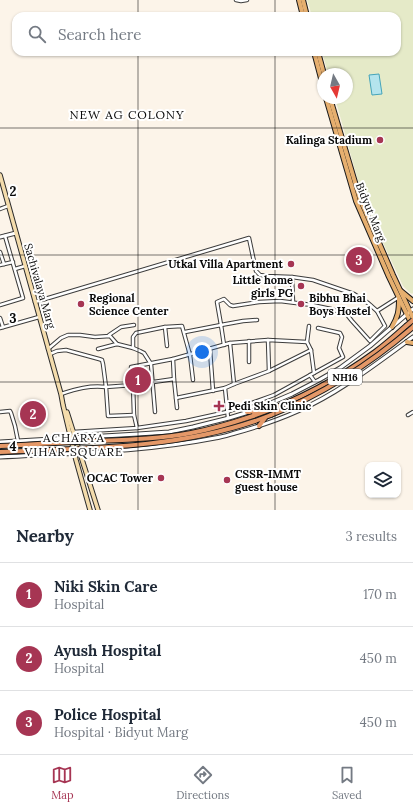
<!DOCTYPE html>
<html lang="en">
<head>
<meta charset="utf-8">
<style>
	:root { --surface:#fff; --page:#f6f6f7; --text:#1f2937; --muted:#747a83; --line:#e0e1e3; --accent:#a63553 }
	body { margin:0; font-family:Lora,serif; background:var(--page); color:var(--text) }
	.controls { position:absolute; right:12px; bottom:12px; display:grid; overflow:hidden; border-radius:8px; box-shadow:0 1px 3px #0004 }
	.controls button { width:36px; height:36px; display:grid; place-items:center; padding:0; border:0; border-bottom:1px solid var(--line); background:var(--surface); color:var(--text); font:20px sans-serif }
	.compass { position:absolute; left:317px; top:68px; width:36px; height:36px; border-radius:50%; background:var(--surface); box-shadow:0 1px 3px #0004; rotate:172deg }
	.you { position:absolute; left:202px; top:352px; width:14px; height:14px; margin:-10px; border:3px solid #fff; border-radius:50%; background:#1a73e8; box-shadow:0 0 0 6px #1a73e833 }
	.badge { display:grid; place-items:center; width:26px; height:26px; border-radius:50%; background:var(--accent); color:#fff; font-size:13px; font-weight:700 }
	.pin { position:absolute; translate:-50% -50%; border:2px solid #fff; box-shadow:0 1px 4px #0006 }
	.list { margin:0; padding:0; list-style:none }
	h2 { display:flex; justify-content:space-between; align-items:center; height:52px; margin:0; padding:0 16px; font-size:17px }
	h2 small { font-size:13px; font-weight:400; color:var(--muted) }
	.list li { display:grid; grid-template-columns:26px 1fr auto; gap:12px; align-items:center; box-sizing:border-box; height:64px; padding:0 16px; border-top:1px solid var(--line) }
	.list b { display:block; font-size:15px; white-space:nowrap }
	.list p { margin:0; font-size:13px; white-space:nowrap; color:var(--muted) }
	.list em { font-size:13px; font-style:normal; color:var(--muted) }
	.icon { flex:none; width:22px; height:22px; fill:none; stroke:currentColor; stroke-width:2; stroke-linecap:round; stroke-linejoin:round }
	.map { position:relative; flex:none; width:413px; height:510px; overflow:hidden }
	.search { position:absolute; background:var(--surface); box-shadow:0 1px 3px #0004; left:12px; right:12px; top:12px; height:44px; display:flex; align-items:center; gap:10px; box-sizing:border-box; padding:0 14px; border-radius:12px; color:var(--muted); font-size:15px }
	.sheet { height:244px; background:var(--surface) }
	nav { display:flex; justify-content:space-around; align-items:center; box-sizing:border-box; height:56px; border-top:1px solid var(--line); background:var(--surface); font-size:11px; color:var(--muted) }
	nav a { display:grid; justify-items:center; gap:2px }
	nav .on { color:var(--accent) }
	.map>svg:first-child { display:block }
	.pitch { fill:#e5eac8 }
	.water { fill:#b4e4ed; stroke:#45a4ba }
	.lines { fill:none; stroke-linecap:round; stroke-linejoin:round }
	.minor-casing { stroke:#3c3c3c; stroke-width:4.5 }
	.tertiary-casing { stroke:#3c3c3c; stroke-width:5 }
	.secondary-casing { stroke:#2b2b2b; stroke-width:5.5 }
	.primary-casing { stroke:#1a1a1a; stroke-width:6 }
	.trunk-casing { stroke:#1a1a1a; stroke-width:6 }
	.minor { stroke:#fff; stroke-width:2.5 }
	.tertiary { stroke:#fff; stroke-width:3 }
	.secondary { stroke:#f4dcac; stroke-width:3.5 }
	.primary { stroke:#e6af6f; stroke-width:4 }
	.trunk { stroke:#e49868; stroke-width:4 }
	.trunk-bridge-casing { stroke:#1a1a1a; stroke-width:6; stroke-linecap:butt }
	.trunk-bridge { stroke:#e49868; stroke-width:4 }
	.grid { fill:none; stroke:#090909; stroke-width:1; stroke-opacity:0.55 }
	.poi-dot { fill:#a63553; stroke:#fff; stroke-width:1.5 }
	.labels { text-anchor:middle; stroke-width:4; stroke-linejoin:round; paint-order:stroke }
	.shield { fill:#fff; stroke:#535353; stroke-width:1 }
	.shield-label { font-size:10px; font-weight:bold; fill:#090909 }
	.poi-label { font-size:11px; font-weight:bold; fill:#090909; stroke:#fff; text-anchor:end }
	.street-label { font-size:11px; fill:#090909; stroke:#fff }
	.neighbourhood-label { font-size:12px; letter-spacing:1px; fill:#090909; stroke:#fff }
	.grid-label { font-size:13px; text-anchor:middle; font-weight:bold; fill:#090909; stroke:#fff; stroke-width:4; stroke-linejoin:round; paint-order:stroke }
</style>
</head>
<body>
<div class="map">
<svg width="413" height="510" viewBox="0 0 413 510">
	<rect width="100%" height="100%" fill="#fcf4e9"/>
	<path class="pitch" d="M 307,0 L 413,0 L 413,293 L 412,294 L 409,292 L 403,286 L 378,232 L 358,181 L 335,98 L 347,98 L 347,74 L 328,74 L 322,52 L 397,52 L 397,16 L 312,16 Z"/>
	<path class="water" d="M 379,74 L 382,94 L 372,95 L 369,75 Z"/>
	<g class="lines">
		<defs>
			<g id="minor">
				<path d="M 236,0 L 241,1 L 247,0"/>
				<path d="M 0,209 L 8,206"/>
				<path d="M 0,252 L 4,264"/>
				<path d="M 0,265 L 13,262"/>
				<path d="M 15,269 L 25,266"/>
				<path d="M 292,277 L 293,302"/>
				<path d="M 35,302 L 249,238 L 256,271 L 260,275 L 266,276 L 292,277 L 313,280 L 354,294 L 368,303 L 377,311 L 385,326 L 370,341 L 352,321 L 348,316 L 346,314 L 331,309 L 312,305 L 280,301 L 259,302 L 233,306 L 230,305 L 224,299 L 217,302 L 221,325 L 243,321 L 257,320"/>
				<path d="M 0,305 L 23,298 L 5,236"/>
				<path d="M 377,311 L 399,297"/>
				<path d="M 0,318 L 3,327"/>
				<path d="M 309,326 L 307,342 L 311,350 L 314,373"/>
				<path d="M 165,327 L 167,346"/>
				<path d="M 0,328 L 39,317"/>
				<path d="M 185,332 L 221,325 L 224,345"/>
				<path d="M 109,335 L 121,327 L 134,325"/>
				<path d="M 268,340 L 269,371"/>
				<path d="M 249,341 L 249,362"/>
				<path d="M 133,348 L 133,337 L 136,333 L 165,327 L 182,326 L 190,355 L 193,380"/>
				<path d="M 48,349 L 61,338 L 68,335 L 80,335 L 95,337 L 110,336 L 117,344"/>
				<path d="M 98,349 L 117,344 L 133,348 L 140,351 L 144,353 L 151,364 L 155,412"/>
				<path d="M 210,350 L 213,391"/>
				<path d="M 50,354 L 57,351 L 66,350 L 99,359 L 102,360 L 103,364 L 106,387 C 90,385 76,389 61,394"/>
				<path d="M 310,375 L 315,382"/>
				<path d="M 174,379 L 173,359 L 230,343 L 268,340 L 307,342"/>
				<path d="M 234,384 L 269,371 L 311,350"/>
				<path d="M 176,398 L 225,388"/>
				<path d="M 0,412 L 10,411 L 11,413 L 15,426 L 18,441"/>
				<path d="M 134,415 L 108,416 L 106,387 L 133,385 L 131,367 L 173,359"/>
				<path d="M 408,415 L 413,412"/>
				<path d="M 228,418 L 225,388 L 234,384 L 230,343"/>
				<path d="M 137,428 L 134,415 L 133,385 L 174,379 L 177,408"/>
				<path d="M 73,432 L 137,428 L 186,421 L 227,412 L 274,395 L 343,357 L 339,348 L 342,337 L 340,333 L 318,328"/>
			</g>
			<g id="tertiary">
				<path d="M 0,237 L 16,233"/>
				<path d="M 0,442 L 138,434 L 169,432 L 193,427 L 229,418 L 252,411 L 292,394 L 319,380 L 340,368 L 370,346 L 413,309"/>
				<path d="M 0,457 C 72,453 144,452 215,438 C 222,437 228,435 235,433 C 257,427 278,420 298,411 C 339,393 377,363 413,337"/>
			</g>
			<g id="secondary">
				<path d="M 0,175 L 61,394 L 63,405 L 76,460 L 90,510"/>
				<path d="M 67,412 L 98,510"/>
			</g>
			<g id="primary">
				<path d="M 299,0 L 303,16"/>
				<path d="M 303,0 L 307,16"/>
				<path d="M 314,52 L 323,86"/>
				<path d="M 318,52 L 324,74"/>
				<path d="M 326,98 L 356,201 L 389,277 L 412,325"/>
				<path d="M 330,98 L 360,199 L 393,275 L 413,318"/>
				<path d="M 401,291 L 413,301"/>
				<path d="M 392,327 C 398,317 399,311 399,299"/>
				<path d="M 407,342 L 413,343"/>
			</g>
			<g id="trunk">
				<path d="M 247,412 L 261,412"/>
				<path d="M 253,416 C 296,401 338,379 375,352 C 386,344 396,335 406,326"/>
				<path d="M 255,421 L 271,415"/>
				<path d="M 259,426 L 265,418"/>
			</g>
		</defs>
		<use href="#minor" class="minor-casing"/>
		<use href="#tertiary" class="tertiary-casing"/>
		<use href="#secondary" class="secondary-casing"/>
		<use href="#primary" class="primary-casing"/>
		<use href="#trunk" class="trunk-casing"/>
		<use href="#minor" class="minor"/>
		<use href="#tertiary" class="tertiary"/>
		<use href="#secondary" class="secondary"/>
		<use href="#primary" class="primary"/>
		<use href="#trunk" class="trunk"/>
		<defs>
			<g id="trunk-bridge">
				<path d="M 406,326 L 413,320"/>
				<path d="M 271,415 C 323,394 370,364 413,327"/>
				<path d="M 0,446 C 25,445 51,443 76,442 C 114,440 153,440 191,433 C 212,429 232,423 253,416"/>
				<path d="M 0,452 C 86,448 173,449 255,421"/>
			</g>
		</defs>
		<use href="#trunk-bridge" class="trunk-bridge-casing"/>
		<use href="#trunk-bridge" class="trunk-bridge"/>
	</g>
	<path class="grid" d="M 138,0 L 138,16M 275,0 L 275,16M 138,52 L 138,510M 275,52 L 275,510M 0,128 L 413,128M 0,255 L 413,255M 0,382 L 413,382"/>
	<g class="poi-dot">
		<circle cx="380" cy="140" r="4"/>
		<circle cx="291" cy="264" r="4"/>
		<circle cx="301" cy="286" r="4"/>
		<circle cx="81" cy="304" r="4"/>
		<circle cx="301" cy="304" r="4"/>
		<path d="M217 400h4v4h4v4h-4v4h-4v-4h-4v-4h4z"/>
		<circle cx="161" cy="478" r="4"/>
		<circle cx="227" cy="480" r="4"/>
	</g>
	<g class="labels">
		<rect class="shield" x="328" y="369" width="34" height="16" rx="3"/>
		<g class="shield-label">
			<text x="345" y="381">NH16</text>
		</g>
		<g class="poi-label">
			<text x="372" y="144">Kalinga Stadium</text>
			<text x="283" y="268">Utkal Villa Apartment</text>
			<text x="293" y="284">Little home<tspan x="293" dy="13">girls PG</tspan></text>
			<text x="89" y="302" text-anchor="start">Regional<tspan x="89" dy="13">Science Center</tspan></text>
			<text x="309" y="302" text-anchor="start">Bibhu Bhai<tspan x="309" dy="13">Boys Hostel</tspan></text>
			<text x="228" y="410" text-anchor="start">Pedi Skin Clinic</text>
			<text x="235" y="478" text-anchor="start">CSSR-IMMT<tspan x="235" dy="13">guest house</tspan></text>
			<text x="153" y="482">OCAC Tower</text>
		</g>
		<g class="street-label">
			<text transform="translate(371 212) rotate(68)" y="4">Bidyut Marg</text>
			<text transform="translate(40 286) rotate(74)" y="4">Sachivalaya Marg</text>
		</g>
		<g class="neighbourhood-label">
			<text x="127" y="119">NEW AG COLONY</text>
			<text x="74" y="442">ACHARYA<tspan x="74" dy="14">VIHAR SQUARE</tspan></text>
		</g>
	</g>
	<g class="grid-label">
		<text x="13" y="196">2</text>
		<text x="13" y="323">3</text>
		<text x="13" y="451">4</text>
	</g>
</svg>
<div class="controls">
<button><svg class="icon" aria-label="layers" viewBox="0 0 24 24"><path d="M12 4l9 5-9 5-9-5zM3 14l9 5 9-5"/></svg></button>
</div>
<svg class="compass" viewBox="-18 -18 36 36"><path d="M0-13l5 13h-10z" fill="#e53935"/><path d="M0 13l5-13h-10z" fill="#747a83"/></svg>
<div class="you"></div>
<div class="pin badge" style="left:138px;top:380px">1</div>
<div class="pin badge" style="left:33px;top:414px">2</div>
<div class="pin badge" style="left:359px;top:260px">3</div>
<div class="search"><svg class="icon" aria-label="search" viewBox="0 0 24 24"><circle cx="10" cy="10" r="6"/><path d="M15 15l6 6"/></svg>Search here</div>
</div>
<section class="sheet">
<h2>Nearby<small>3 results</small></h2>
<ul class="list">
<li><span class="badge">1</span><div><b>Niki Skin Care</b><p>Hospital</p></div><em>170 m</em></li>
<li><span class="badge">2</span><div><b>Ayush Hospital</b><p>Hospital</p></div><em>450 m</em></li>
<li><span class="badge">3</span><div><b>Police Hospital</b><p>Hospital · Bidyut Marg</p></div><em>450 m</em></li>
</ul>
</section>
<nav>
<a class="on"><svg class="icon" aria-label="map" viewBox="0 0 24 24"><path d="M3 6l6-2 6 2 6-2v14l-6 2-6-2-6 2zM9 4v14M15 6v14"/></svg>Map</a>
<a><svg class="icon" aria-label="directions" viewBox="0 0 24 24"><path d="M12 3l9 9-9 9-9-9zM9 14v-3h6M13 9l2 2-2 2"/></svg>Directions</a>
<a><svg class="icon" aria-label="saved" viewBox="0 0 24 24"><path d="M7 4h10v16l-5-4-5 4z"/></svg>Saved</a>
</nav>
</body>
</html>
